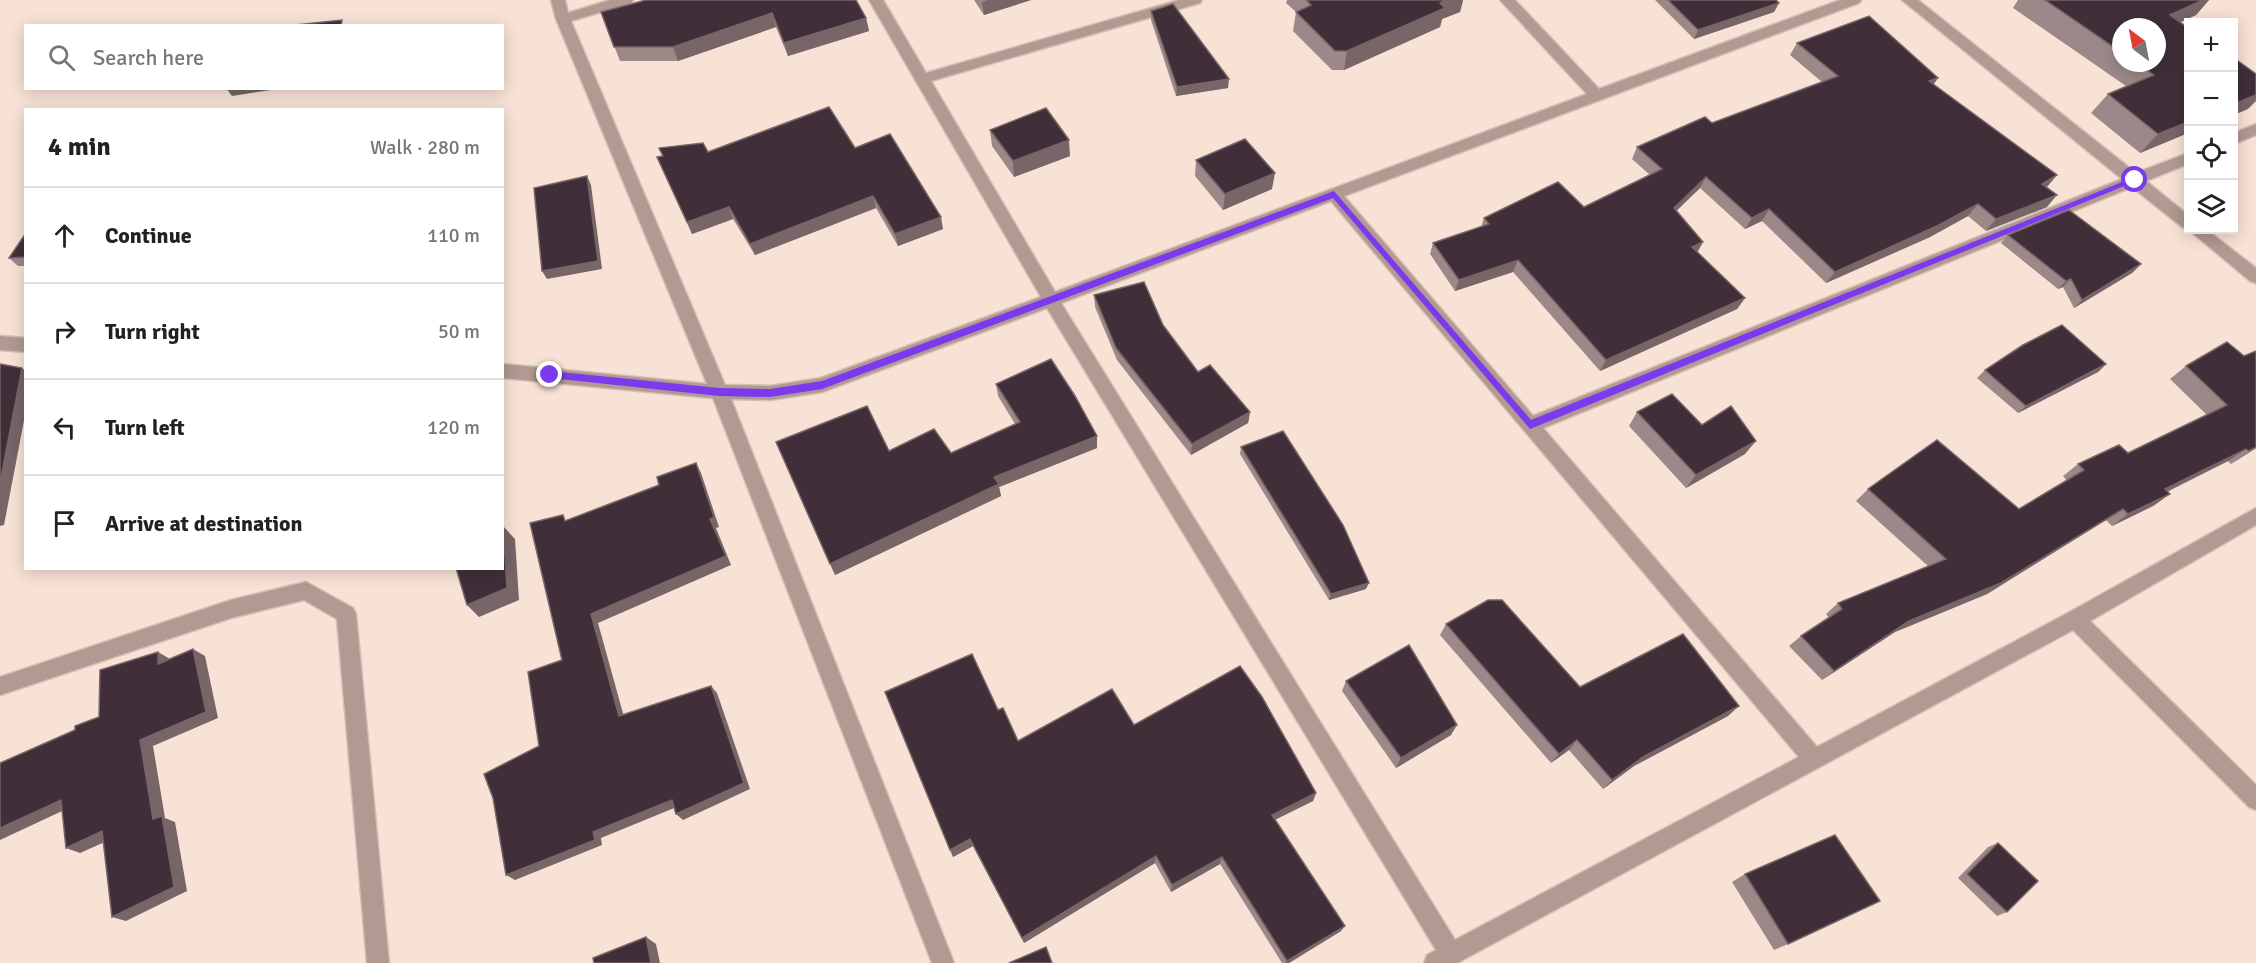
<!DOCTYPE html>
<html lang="en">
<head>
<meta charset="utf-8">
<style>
	:root { --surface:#fff; --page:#f6f6f6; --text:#222; --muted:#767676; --line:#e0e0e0 }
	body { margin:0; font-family:Signika,sans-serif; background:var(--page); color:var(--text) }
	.controls { position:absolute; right:18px; top:18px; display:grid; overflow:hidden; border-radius:0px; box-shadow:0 3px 15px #0003 }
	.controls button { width:54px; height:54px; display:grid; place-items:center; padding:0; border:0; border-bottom:2px solid var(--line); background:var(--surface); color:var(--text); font:30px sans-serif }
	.compass { position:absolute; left:2112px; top:18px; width:54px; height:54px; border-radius:50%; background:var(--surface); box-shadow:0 3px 15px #0003; rotate:328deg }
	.stop { position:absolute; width:18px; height:18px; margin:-14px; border:4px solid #7c3aed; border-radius:50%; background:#fff }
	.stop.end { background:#7c3aed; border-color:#fff; box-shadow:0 2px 6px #0008 }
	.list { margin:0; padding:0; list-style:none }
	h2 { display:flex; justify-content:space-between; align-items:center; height:78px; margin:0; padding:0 24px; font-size:26px }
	h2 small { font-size:20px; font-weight:400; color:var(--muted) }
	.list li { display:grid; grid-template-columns:39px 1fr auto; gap:18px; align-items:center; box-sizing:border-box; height:96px; padding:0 24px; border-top:2px solid var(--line) }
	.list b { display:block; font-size:22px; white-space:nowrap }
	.list em { font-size:20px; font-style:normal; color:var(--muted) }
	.icon { flex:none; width:33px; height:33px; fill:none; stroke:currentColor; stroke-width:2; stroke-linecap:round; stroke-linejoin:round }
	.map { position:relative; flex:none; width:2256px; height:963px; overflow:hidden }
	.search { position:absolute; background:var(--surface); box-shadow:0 3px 15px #0003; left:24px; top:24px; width:480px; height:66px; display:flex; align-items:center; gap:15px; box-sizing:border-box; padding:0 21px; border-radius:0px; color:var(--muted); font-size:22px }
	.panel { position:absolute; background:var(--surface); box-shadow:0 3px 15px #0003; left:24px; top:108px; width:480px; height:462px; border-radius:0px }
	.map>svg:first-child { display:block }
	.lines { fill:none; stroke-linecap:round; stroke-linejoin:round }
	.minor-casing { stroke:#d3bfb5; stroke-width:3 }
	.minor { fill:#b29991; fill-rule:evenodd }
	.wall { fill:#9c8888; fill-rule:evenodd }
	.shaded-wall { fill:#776568 }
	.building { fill:#402f39; stroke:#776568; stroke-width:1.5 }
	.route { fill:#7c3aed }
</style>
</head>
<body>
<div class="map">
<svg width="2256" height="963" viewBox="0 0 2256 963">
	<rect width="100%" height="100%" fill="#f8e2d6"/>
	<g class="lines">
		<defs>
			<g id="minor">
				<path d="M 551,0 L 565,0 L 568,13 L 610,0 L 633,0 L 631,3 L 571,21 L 725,385 L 770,386 L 821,378 L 1041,297 L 869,0 L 883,0 L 926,73 L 1179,0 L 1202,0 L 1200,3 L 931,81 L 1055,292 L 1587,94 L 1500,0 L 1515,0 L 1599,89 L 1840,0 L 1861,0 L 1859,3 L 1344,196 L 1533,416 L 2122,179 L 1902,0 L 1918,0 L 2136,173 L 2188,153 L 2188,164 L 2146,181 L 2188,215 L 2188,229 L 2182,227 L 2132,187 L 1543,428 L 1817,747 L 2068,613 L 2256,508 L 2256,525 L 2090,621 L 2256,785 L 2256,810 L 2249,807 L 2073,630 L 1457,963 L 1424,963 L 1427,955 L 1436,950 L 1047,308 L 822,392 L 770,400 L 731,399 L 954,963 L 932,963 L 713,398 L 502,378 L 502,364 L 707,384 L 556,19 ZM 1331,201 L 1799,757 L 1455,940 L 1061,303 Z"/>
				<path d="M 2256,124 L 2256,135 L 2234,144 L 2234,133 Z"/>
				<path d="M 2189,230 L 2207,230 L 2256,268 L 2256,283 L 2250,281 Z"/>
				<path d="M 0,336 L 26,338 L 26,352 L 0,350 Z"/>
				<path d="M 306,582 L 353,608 L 356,614 L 389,963 L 367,963 L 337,619 L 304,600 L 231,618 L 0,695 L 0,677 L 231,600 Z"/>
			</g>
		</defs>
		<use href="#minor" class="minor-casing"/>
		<use href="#minor" class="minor"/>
	</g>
	<g class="wall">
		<path d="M 974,0 L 1031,0 L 984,15 Z"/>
		<path d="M 1287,0 L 1463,0 L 1460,12 L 1442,19 L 1440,27 L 1344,70 L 1332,70 L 1293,31 L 1296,12 L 1286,3 Z"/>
		<path d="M 1655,0 L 1776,0 L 1779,3 L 1774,12 L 1694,39 Z"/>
		<path d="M 2018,0 L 2209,0 L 2196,15 L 2180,22 L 2188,133 L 2140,153 L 2091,113 L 2108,94 L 2126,86 L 2013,8 ZM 2121,27 L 2157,63 L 2121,63 Z"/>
		<path d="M 1151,11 L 1228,88 L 1176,96 L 1151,20 Z"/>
		<path d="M 601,12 L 866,18 L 869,31 L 788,56 L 776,27 L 678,61 L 620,61 Z"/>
		<path d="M 1797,43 L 1938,78 L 1934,84 L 2047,187 L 2047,207 L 1986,231 L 1968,216 L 1930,237 L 1826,283 L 1762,221 L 1745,229 L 1700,188 L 1676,211 L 1703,242 L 1697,252 L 1745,298 L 1737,309 L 1600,371 L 1513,272 L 1455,291 L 1430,254 L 1433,243 L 1481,227 L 1484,218 L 1584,207 L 1650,175 L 1632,159 L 1637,147 L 1712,123 L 1822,82 L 1790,55 Z"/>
		<path d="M 990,130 L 1070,156 L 1014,177 L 992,146 Z"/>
		<path d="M 855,148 L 943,229 L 898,246 L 876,208 L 755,255 L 733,219 L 692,234 L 657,157 L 708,152 Z"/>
		<path d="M 1196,160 L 1272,189 L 1223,210 L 1195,176 Z"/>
		<path d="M 26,233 L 26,266 L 18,266 L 9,258 Z"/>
		<path d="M 2008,235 L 2141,264 L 2132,273 L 2074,308 L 2063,287 L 2058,289 L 2001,243 Z"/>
		<path d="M 1094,295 L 1163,325 L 1198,372 L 1250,412 L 1248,423 L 1191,455 L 1117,360 L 1095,307 Z"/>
		<path d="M 2227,342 L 2256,448 L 2231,464 L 2228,461 L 2167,492 L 2170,494 L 2153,506 L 2112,526 L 2106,520 L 1987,594 L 1895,632 L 1822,680 L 1789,646 L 1801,636 L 1829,618 L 1826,614 L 1838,603 L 1928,566 L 1856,501 L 1868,489 L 2019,509 L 2067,481 L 2063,476 L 2078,464 L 2128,453 L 2207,415 L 2170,379 L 2186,366 Z"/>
		<path d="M 2106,364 L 2098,372 L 2018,413 L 1977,378 L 1985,370 Z"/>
		<path d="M 996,384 L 1097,448 L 999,487 L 1001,496 L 835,575 L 889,451 L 951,453 L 1015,424 L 998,396 Z"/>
		<path d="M 1637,412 L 1702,425 L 1745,454 L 1686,488 L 1629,426 Z"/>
		<path d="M 1241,447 L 1366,589 L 1329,600 L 1240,454 Z"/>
		<path d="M 1446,624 L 1580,687 L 1728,716 L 1634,766 L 1603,789 L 1569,750 L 1551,763 L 1440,635 Z"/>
		<path d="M 1346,681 L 1451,735 L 1396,768 L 1342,691 Z"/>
		<path d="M 998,710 L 1018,741 L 1134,725 L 1316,793 L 1313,801 L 1275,820 L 1341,931 L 1289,963 L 1282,963 L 1220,864 L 1171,892 L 1155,863 L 1024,943 L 973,846 L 953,857 Z"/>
		<path d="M 1998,843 L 2007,912 L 1997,916 L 1958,878 L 1988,847 Z"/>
		<path d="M 1745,874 L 1788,944 L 1774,950 L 1732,882 Z"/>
	</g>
	<g class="shaded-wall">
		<path d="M 987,0 L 1031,0 L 984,15 L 982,2 Z"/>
		<path d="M 1447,0 L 1463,0 L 1460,12 L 1442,19 L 1440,27 L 1344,70 L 1347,51 Z"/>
		<path d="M 2203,0 L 2209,0 L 2196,15 L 2157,33 L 2170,15 Z"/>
		<path d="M 1779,3 L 1774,12 L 1694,39 L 1698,30 Z"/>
		<path d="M 772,13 L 776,27 L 678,61 L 673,47 Z"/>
		<path d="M 866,18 L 869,31 L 788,56 L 784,43 Z"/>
		<path d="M 1938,78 L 1929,90 L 1929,81 Z"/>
		<path d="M 1229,79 L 1228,88 L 1176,96 L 1177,87 Z"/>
		<path d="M 226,88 L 284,88 L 232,96 Z"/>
		<path d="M 2256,95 L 2256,101 L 2248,109 L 2234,115 L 2234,104 Z"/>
		<path d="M 2188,122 L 2188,133 L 2140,153 L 2158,134 Z"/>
		<path d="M 1069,140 L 1070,156 L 1014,177 L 1013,161 Z"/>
		<path d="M 1275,173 L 1272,189 L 1223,210 L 1225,194 Z"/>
		<path d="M 2057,175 L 2047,187 L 2042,184 Z"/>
		<path d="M 587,176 L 591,185 L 602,269 L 547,279 L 542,271 Z"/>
		<path d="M 1706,177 L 1700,188 L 1667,220 L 1674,208 Z"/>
		<path d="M 2057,195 L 2047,207 L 1986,231 L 1996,219 Z"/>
		<path d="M 873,196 L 876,208 L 755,255 L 750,244 Z"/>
		<path d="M 1978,204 L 1968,216 L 1930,237 L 1826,283 L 1835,272 Z"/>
		<path d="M 729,207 L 733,219 L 692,234 L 687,222 Z"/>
		<path d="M 1769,209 L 1762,221 L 1745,229 L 1752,218 Z"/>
		<path d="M 941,217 L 943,229 L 898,246 L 895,234 Z"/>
		<path d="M 1703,242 L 1697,253 L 1692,247 Z"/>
		<path d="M 1518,260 L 1513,272 L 1455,291 L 1459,280 Z"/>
		<path d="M 2141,264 L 2132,273 L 2074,308 L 2082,300 Z"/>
		<path d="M 2071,279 L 2063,287 L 2058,289 L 2066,281 Z"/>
		<path d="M 1745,298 L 1737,309 L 1600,371 L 1606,360 Z"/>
		<path d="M 2106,364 L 2098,372 L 2018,413 L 2026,406 Z"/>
		<path d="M 22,368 L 26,371 L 26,410 L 4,525 L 0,526 L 0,483 Z"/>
		<path d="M 1250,412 L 1248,423 L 1191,455 L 1192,444 Z"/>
		<path d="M 1097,436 L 1097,448 L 999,487 L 1001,496 L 835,575 L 830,564 L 994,477 Z"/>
		<path d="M 1756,441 L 1745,454 L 1686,488 L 1696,475 Z"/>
		<path d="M 2256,447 L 2256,448 L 2231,464 Z"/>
		<path d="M 2246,449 L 2228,461 L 2148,501 L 2165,489 Z"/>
		<path d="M 696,463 L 701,473 L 719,527 L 716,528 L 731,565 L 598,623 L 626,724 L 619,716 L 591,614 L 710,519 Z"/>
		<path d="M 2170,494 L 2153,506 L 2112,526 L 2128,514 Z"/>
		<path d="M 2123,509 L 2106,520 L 1987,594 L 1895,632 L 1822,680 L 1834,671 L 1909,621 Z"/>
		<path d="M 503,526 L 515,539 L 519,600 L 479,617 L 467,605 Z"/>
		<path d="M 1369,583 L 1366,589 L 1329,600 L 1331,594 Z"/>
		<path d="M 193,649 L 205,656 L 218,718 L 153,746 L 165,818 L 175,822 L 187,891 L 126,921 L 112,917 L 140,740 Z"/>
		<path d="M 158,652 L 170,659 L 158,664 Z"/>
		<path d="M 711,686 L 717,693 L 750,789 L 683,820 L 676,814 Z"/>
		<path d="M 1739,706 L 1728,716 L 1634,766 L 1603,789 L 1612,780 L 1643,757 Z"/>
		<path d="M 1457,725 L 1451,735 L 1396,768 L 1401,758 Z"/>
		<path d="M 1577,740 L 1569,750 L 1551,763 L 1559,754 Z"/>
		<path d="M 1316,793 L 1313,801 L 1270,822 L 1272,815 Z"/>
		<path d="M 61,800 L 75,805 L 0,840 L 0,828 Z"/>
		<path d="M 672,800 L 679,806 L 601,838 L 602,845 L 515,880 L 506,875 L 593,832 Z"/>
		<path d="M 102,831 L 116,837 L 80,853 L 66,848 Z"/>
		<path d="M 970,839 L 973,846 L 953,857 L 950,850 Z"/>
		<path d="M 1156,856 L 1155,863 L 1024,943 L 1022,938 Z"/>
		<path d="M 1222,857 L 1220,864 L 1171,892 L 1172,885 Z"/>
		<path d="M 1345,926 L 1341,931 L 1289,963 L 1286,963 L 1287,961 Z"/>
		<path d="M 646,937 L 656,944 L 660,963 L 651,963 Z"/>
	</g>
	<g class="building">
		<path d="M 646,0 L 856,0 L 866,18 L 784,43 L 772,13 L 673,47 L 614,47 L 601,12 Z"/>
		<path d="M 1306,0 L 1447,0 L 1440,3 L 1445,8 L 1347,51 L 1335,51 L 1296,12 L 1311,5 Z"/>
		<path d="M 1668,0 L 1776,0 L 1779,3 L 1698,30 Z"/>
		<path d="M 2045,0 L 2203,0 L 2170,15 L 2188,28 L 2188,122 L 2158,134 L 2108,94 L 2154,75 L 2137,63 L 2157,63 L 2157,27 L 2121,27 L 2121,52 Z"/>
		<path d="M 1173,4 L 1229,79 L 1177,87 L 1151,11 Z"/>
		<path d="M 1869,16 L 1938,78 L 1929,81 L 2057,175 L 2042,184 L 2057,195 L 1996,219 L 1978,204 L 1939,225 L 1835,272 L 1769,209 L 1752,218 L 1706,177 L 1674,208 L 1703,242 L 1692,247 L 1745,298 L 1606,360 L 1518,260 L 1459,280 L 1433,243 L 1489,224 L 1484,218 L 1558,182 L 1584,207 L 1662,169 L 1637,147 L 1705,117 L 1712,123 L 1838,76 L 1797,43 Z"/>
		<path d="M 342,20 L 341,26 L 286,26 Z"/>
		<path d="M 2234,58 L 2256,74 L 2256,95 L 2234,104 Z"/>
		<path d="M 829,107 L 855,148 L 890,134 L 941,217 L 895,234 L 873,196 L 750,244 L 729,207 L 687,222 L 657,157 L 663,156 L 659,148 L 703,143 L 708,152 Z"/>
		<path d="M 1046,108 L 1069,140 L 1013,161 L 990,130 Z"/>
		<path d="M 1245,139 L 1275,173 L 1225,194 L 1196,160 Z"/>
		<path d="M 587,176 L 598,261 L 542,271 L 534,188 Z"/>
		<path d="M 2069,210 L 2141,264 L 2082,300 L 2071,279 L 2066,281 L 2008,235 Z"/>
		<path d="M 26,233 L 26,257 L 9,258 Z"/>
		<path d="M 1144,282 L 1163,325 L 1198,372 L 1210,365 L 1250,412 L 1192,444 L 1116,348 L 1094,295 Z"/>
		<path d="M 2062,325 L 2106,364 L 2026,406 L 1985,370 L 2023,345 Z"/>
		<path d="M 2227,342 L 2244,356 L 2256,351 L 2256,447 L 2249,451 L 2246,449 L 2165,489 L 2170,494 L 2128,514 L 2123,509 L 2001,583 L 1909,621 L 1834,671 L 1801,636 L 1842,609 L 1838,603 L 1946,559 L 1868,489 L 1937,440 L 2019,509 L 2084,470 L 2078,464 L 2119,445 L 2128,453 L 2227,405 L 2186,366 Z"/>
		<path d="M 1051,359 L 1075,396 L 1097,436 L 994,477 L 999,484 L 830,564 L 776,442 L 867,406 L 889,451 L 934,429 L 951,453 L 1020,422 L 996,384 Z"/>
		<path d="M 0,364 L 22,368 L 0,483 Z"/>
		<path d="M 1672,394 L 1702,425 L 1731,406 L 1756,441 L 1696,475 L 1637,412 Z"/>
		<path d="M 1283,431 L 1343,525 L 1369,583 L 1331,594 L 1241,447 Z"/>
		<path d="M 696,463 L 714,517 L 710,519 L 726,556 L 591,614 L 619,716 L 711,686 L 744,783 L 676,814 L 672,800 L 593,832 L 595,840 L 506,875 L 493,798 L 484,774 L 539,746 L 528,672 L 562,660 L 530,523 L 563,515 L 565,521 L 659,485 L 657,477 Z"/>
		<path d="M 503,526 L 507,588 L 467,605 L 456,568 L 502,568 L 502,527 Z"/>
		<path d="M 1488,600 L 1502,600 L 1580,687 L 1683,634 L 1739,706 L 1643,757 L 1612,780 L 1577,740 L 1559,754 L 1446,624 Z"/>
		<path d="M 1409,645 L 1457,725 L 1401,758 L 1346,681 Z"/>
		<path d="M 193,649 L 206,712 L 140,740 L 153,819 L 162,816 L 174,887 L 112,917 L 102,831 L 66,848 L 61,800 L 0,828 L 0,763 L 75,730 L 75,726 L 99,717 L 100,670 L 158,652 L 158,664 Z"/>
		<path d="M 972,654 L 998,710 L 1003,708 L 1018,741 L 1112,689 L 1134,725 L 1240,666 L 1262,697 L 1316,793 L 1272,815 L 1345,926 L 1287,961 L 1222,857 L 1172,885 L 1156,856 L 1022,938 L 970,839 L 950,850 L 885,692 Z"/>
		<path d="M 1835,835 L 1880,901 L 1788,944 L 1745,874 Z"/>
		<path d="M 1998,843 L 2038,881 L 2007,912 L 1967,874 Z"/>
		<path d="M 646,937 L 651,963 L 594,963 L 593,958 Z"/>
		<path d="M 1046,947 L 1052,963 L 1009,963 Z"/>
	</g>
	<path class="route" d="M 2132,178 L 2139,180 L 1530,429 L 1333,198 L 822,389 L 770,397 L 719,396 L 550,378 L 545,375 L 550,371 L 719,388 L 770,389 L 822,381 L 1334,191 L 1531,420 Z"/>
</svg>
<div class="controls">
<button>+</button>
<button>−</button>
<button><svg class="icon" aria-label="locate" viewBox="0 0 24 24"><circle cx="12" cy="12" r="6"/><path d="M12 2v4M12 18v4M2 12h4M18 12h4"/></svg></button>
<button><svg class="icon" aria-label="layers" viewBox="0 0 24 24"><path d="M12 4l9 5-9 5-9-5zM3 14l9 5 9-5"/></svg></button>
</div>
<svg class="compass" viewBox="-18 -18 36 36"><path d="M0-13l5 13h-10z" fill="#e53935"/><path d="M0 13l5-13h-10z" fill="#767676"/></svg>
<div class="stop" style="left:2135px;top:180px"></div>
<div class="stop end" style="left:550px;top:375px"></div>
<div class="search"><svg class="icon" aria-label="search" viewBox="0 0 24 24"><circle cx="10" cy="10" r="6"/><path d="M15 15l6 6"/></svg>Search here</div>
<section class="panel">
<h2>4 min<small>Walk · 280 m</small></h2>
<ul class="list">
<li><svg class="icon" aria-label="ahead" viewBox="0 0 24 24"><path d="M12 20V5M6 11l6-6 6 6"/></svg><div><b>Continue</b></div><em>110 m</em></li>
<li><svg class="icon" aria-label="right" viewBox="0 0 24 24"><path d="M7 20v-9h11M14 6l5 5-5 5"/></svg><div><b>Turn right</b></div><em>50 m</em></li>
<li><svg class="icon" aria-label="left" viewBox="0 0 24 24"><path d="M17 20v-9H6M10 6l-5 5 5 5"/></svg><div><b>Turn left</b></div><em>120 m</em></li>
<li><svg class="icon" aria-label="arrive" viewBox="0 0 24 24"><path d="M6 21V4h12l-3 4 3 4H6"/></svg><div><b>Arrive at destination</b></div></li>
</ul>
</section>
</div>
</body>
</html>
